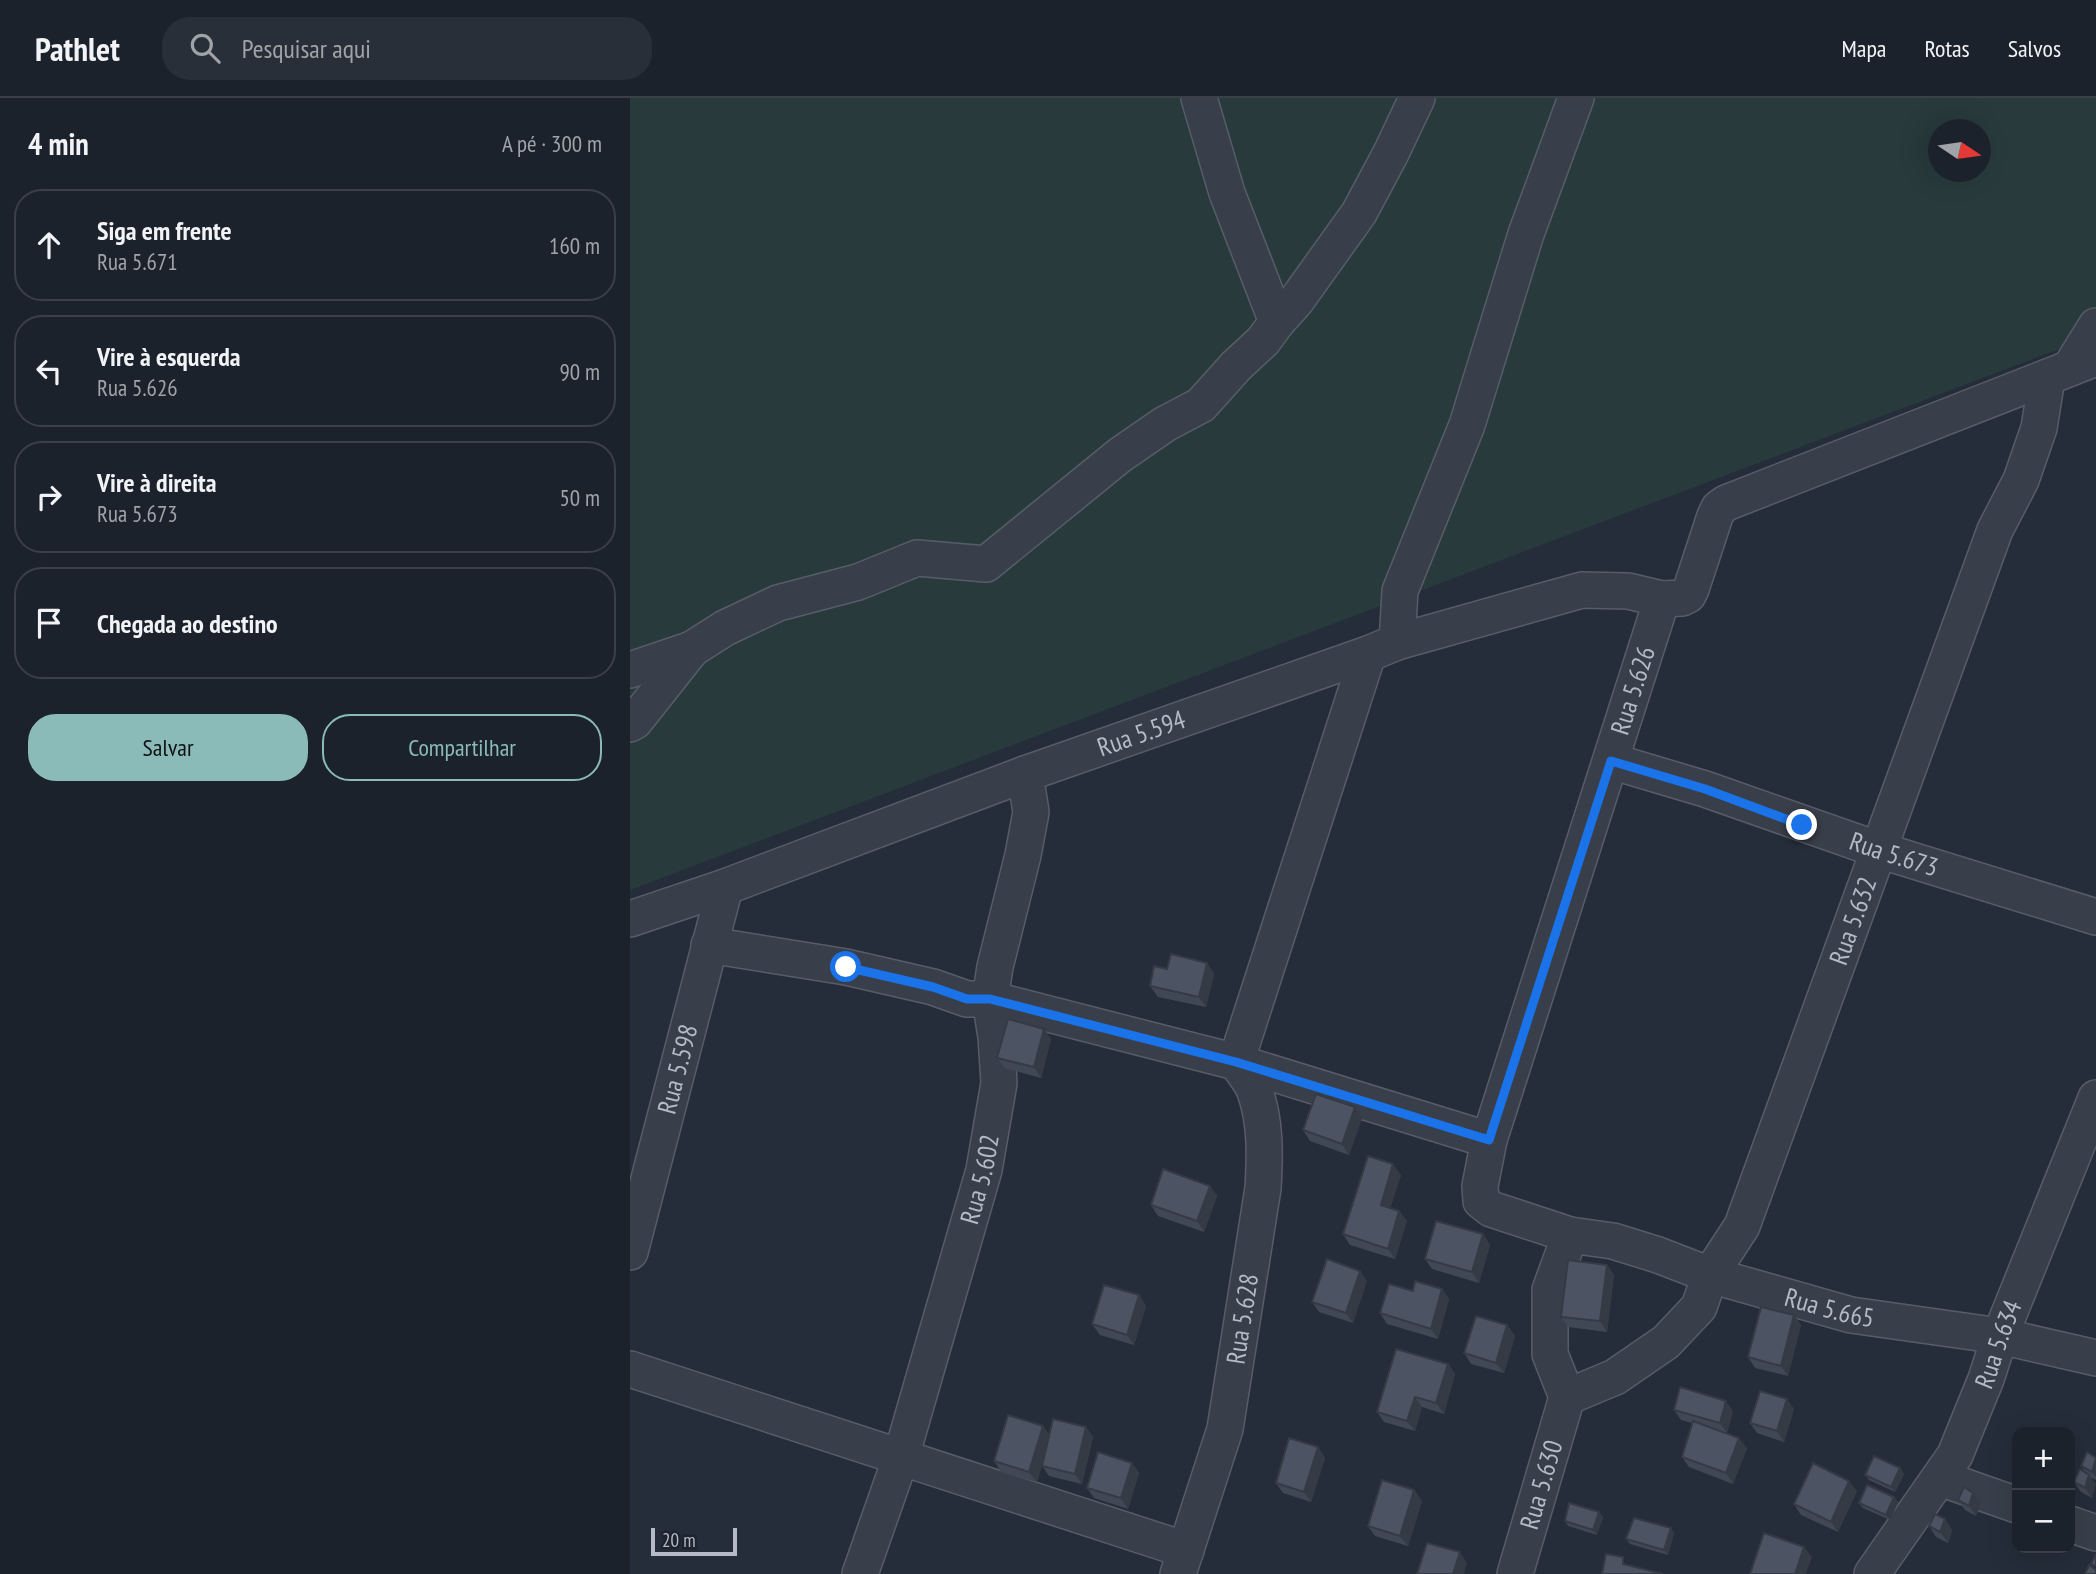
<!DOCTYPE html>
<html lang="pt">
<head>
<meta charset="utf-8">
<style>
	:root { --surface:#1c222c; --page:#292f38; --text:#f1f3f6; --muted:#a0a4a9; --line:#3a3f48; --accent:#8bbbb9 }
	body { margin:0; font-family:"PT Sans Narrow",sans-serif; background:var(--page); color:var(--text) }
	.controls { position:absolute; right:21px; bottom:21px; display:grid; overflow:hidden; border-radius:14px; box-shadow:0 7px 28px #0002 }
	.controls button { width:63px; height:63px; display:grid; place-items:center; padding:0; border:0; border-bottom:2px solid var(--line); background:var(--surface); color:var(--text); font:35px sans-serif }
	.compass { position:absolute; left:1298px; top:21px; width:63px; height:63px; border-radius:50%; background:var(--surface); box-shadow:0 7px 28px #0002; rotate:103deg }
	.scale { position:absolute; left:21px; bottom:18px; width:86px; box-sizing:border-box; padding-left:7px; border:4px solid #b4bac6; border-top:0; font-size:19px; line-height:24px; white-space:nowrap; color:#b4bac6; -webkit-text-stroke:5px #1e242f; paint-order:stroke }
	.stop { position:absolute; width:21px; height:21px; margin:-16px; border:5px solid #1a73e8; border-radius:50%; background:#fff }
	.stop.end { background:#1a73e8; border-color:#fff; box-shadow:0 2px 7px #0008 }
	.list { margin:0; padding:0; list-style:none }
	h2 { display:flex; justify-content:space-between; align-items:center; height:91px; margin:0; padding:0 28px; font-size:30px }
	h2 small { font-size:23px; font-weight:400; color:var(--muted) }
	.list li { display:grid; grid-template-columns:46px 1fr auto; gap:21px; align-items:center; box-sizing:border-box; height:112px; margin:0 14px 14px; padding:0 14px; border:2px solid var(--line); border-radius:28px }
	.list b { display:block; font-size:26px; white-space:nowrap }
	.list p { margin:0; font-size:23px; white-space:nowrap; color:var(--muted) }
	.list em { font-size:23px; font-style:normal; color:var(--muted) }
	.actions { display:flex; gap:14px; padding:21px 28px }
	.actions a { flex:1; padding:16px 0; border:2px solid var(--accent); border-radius:28px; text-align:center; font-size:24px; color:var(--accent) }
	.actions .main { background:var(--accent); color:#111 }
	.icon { flex:none; width:38px; height:38px; fill:none; stroke:currentColor; stroke-width:2; stroke-linecap:round; stroke-linejoin:round }
	.map { position:relative; flex:none; width:1466px; height:1476px; overflow:hidden }
	header { display:flex; align-items:center; gap:42px; box-sizing:border-box; height:98px; padding:0 35px; background:var(--surface); border-bottom:2px solid var(--line) }
	header strong { font-size:33px }
	nav { display:flex; gap:38px; margin-inline-start:auto; font-size:24px }
	.search { width:490px; height:63px; background:var(--page); display:flex; align-items:center; gap:18px; box-sizing:border-box; padding:0 24px; border-radius:28px; color:var(--muted); font-size:26px }
	main { display:flex }
	aside { flex:1; background:var(--surface) }
	.map>svg:first-child { display:block }
	.green { fill:#283a3c; fill-rule:evenodd }
	.lines { fill:none; stroke-linecap:round; stroke-linejoin:round }
	.minor-casing { stroke:#575d68; stroke-width:38 }
	.minor { stroke:#393f4a; stroke-width:35 }
	.wall { fill:#414855 }
	.shaded-wall { fill:#353b45 }
	.building { fill:#4c5463; stroke:#353b45; stroke-width:2 }
	.route { stroke:#1a73e8; stroke-width:9 }
	.labels { text-anchor:middle; stroke-width:7; stroke-linejoin:round; paint-order:stroke }
	.street-label { font-size:26px; fill:#b4bac6; stroke:#1e242f }
</style>
</head>
<body>
<header>
<strong>Pathlet</strong>
<div class="search"><svg class="icon" aria-label="search" viewBox="0 0 24 24"><circle cx="10" cy="10" r="6"/><path d="M15 15l6 6"/></svg>Pesquisar aqui</div>
<nav><a>Mapa</a><a>Rotas</a><a>Salvos</a></nav>
</header>
<main>
<aside>
<h2>4 min<small>A pé · 300 m</small></h2>
<ul class="list">
<li><svg class="icon" aria-label="ahead" viewBox="0 0 24 24"><path d="M12 20V5M6 11l6-6 6 6"/></svg><div><b>Siga em frente</b><p>Rua 5.671</p></div><em>160 m</em></li>
<li><svg class="icon" aria-label="left" viewBox="0 0 24 24"><path d="M17 20v-9H6M10 6l-5 5 5 5"/></svg><div><b>Vire à esquerda</b><p>Rua 5.626</p></div><em>90 m</em></li>
<li><svg class="icon" aria-label="right" viewBox="0 0 24 24"><path d="M7 20v-9h11M14 6l5 5-5 5"/></svg><div><b>Vire à direita</b><p>Rua 5.673</p></div><em>50 m</em></li>
<li><svg class="icon" aria-label="arrive" viewBox="0 0 24 24"><path d="M6 21V4h12l-3 4 3 4H6"/></svg><div><b>Chegada ao destino</b></div></li>
</ul>
<div class="actions"><a class="main">Salvar</a><a>Compartilhar</a></div>
</aside>
<div class="map">
<svg width="1466" height="1476" viewBox="0 0 1466 1476">
	<rect width="100%" height="100%" fill="#252d3a"/>
	<path class="green" d="M 0,0 L 1466,0 L 1466,237 L 0,792 ZM 1308,32 L 1350,32 L 1350,74 L 1308,74 Z"/>
	<g class="lines">
		<defs>
			<g id="minor">
				<path d="M 569,0 L 597,95 L 647,224"/>
				<path d="M 1440,270 L 1466,228"/>
				<path d="M 767,544 L 770,493 L 837,327 L 896,136 L 946,0"/>
				<path d="M 0,572 L 62,551 L 95,530 L 148,505 L 228,484 L 287,460 L 356,466 L 490,357 L 535,326 L 571,307 L 606,268 L 633,243 L 647,224 L 666,203 L 729,115 L 761,55 L 787,0"/>
				<path d="M 0,626 L 5,623 L 62,551"/>
				<path id="s1" d="M 981,663 L 1075,691 L 1249,752 L 1466,819"/>
				<path id="s2" d="M 0,821 L 95,789 L 395,676 L 738,556 L 767,544 L 952,492 L 998,493 L 1032,501 L 1052,500 L 1058,497 L 1061,491 L 1085,418 L 1089,410 L 1096,405 L 1466,260"/>
				<path id="s3" d="M 79,847 L 216,869 L 303,889 L 337,901 L 360,901 L 606,964 L 859,1042 L 850,1088 L 851,1103 L 861,1111 L 940,1137 L 983,1143 L 1028,1157 L 1080,1177 L 1221,1217 L 1370,1238 L 1466,1260"/>
				<path id="s4" d="M 859,1042 L 1032,501"/>
				<path id="s5" d="M 0,1154 L 95,789"/>
				<path d="M 0,1271 L 556,1452"/>
				<path id="s6" d="M 937,1299 L 985,1279 L 1036,1244 L 1069,1209 L 1080,1177 L 1112,1128 L 1365,432 L 1391,382 L 1409,330 L 1417,280"/>
				<path d="M 937,1299 L 920,1256 L 920,1192 L 940,1137"/>
				<path d="M 1310,1380 L 1387,1407"/>
				<path d="M 1440,1426 L 1466,1435"/>
				<path id="s7" d="M 230,1476 L 271,1359 L 354,1072 L 369,985 L 366,939 L 360,901 L 365,869 L 393,757 L 401,714 L 395,676"/>
				<path id="s8" d="M 548,1476 L 595,1331 L 633,1090 C 635,1058 636,1022 624,991 C 620,982 612,972 606,964 L 738,556"/>
				<path id="s9" d="M 885,1476 L 937,1299"/>
				<path id="s10" d="M 1242,1476 L 1325,1357 L 1356,1281 L 1370,1238 L 1466,1000"/>
			</g>
		</defs>
		<use href="#minor" class="minor-casing"/>
		<use href="#minor" class="minor"/>
	</g>
	<g class="wall">
		<path d="M 577,865 L 584,876 L 576,909 L 528,899 L 520,888 L 537,871 Z"/>
		<path d="M 414,931 L 421,941 L 411,980 L 375,970 L 367,960 Z"/>
		<path d="M 725,1009 L 732,1020 L 719,1057 L 680,1043 L 673,1032 Z"/>
		<path d="M 771,1077 L 760,1110 L 769,1113 L 777,1123 L 765,1161 L 720,1147 L 713,1136 Z"/>
		<path d="M 580,1088 L 587,1098 L 574,1134 L 528,1118 L 521,1107 Z"/>
		<path d="M 853,1136 L 860,1147 L 849,1185 L 802,1171 L 795,1161 Z"/>
		<path d="M 977,1167 L 984,1177 L 977,1234 L 938,1229 L 931,1219 Z"/>
		<path d="M 737,1183 L 723,1225 L 689,1214 L 682,1204 Z"/>
		<path d="M 812,1191 L 819,1201 L 808,1241 L 757,1226 L 750,1215 L 783,1193 Z"/>
		<path d="M 509,1197 L 516,1208 L 504,1247 L 470,1237 L 462,1226 Z"/>
		<path d="M 1164,1217 L 1171,1227 L 1158,1278 L 1125,1270 L 1118,1259 Z"/>
		<path d="M 877,1227 L 885,1238 L 874,1275 L 841,1266 L 834,1255 Z"/>
		<path d="M 818,1266 L 825,1276 L 814,1316 L 792,1309 L 785,1333 L 754,1324 L 747,1314 Z"/>
		<path d="M 1164,1311 L 1154,1344 L 1127,1335 L 1120,1325 Z"/>
		<path d="M 1044,1312 L 1103,1313 L 1097,1335 L 1117,1350 L 1103,1386 L 1059,1369 L 1052,1359 L 1062,1325 L 1051,1322 Z"/>
		<path d="M 413,1328 L 419,1337 L 456,1329 L 463,1339 L 452,1386 L 419,1378 L 412,1368 L 413,1363 L 407,1384 L 371,1374 L 364,1363 Z"/>
		<path d="M 688,1349 L 695,1360 L 681,1404 L 653,1395 L 646,1385 Z"/>
		<path d="M 1466,1360 L 1466,1382 L 1462,1380 L 1462,1400 L 1451,1394 L 1444,1384 L 1455,1374 L 1451,1368 Z"/>
		<path d="M 502,1365 L 509,1375 L 498,1411 L 464,1400 L 457,1390 Z"/>
		<path d="M 1270,1370 L 1274,1376 L 1265,1394 L 1239,1382 L 1235,1377 Z"/>
		<path d="M 784,1392 L 792,1403 L 778,1448 L 745,1438 L 738,1428 Z"/>
		<path d="M 1227,1393 L 1208,1434 L 1171,1417 L 1164,1406 Z"/>
		<path d="M 1264,1399 L 1268,1404 L 1260,1422 L 1233,1410 L 1229,1405 Z"/>
		<path d="M 1328,1402 L 1351,1405 L 1346,1418 L 1335,1412 Z"/>
		<path d="M 969,1414 L 973,1419 L 967,1437 L 938,1428 L 935,1423 Z"/>
		<path d="M 1315,1421 L 1322,1432 L 1318,1445 L 1306,1439 L 1299,1428 Z"/>
		<path d="M 1041,1430 L 1044,1435 L 1038,1457 L 1000,1446 L 996,1441 Z"/>
	</g>
	<g class="shaded-wall">
		<path d="M 577,865 L 584,876 L 576,909 L 569,899 Z"/>
		<path d="M 414,931 L 421,941 L 411,980 L 404,969 Z"/>
		<path d="M 725,1009 L 732,1020 L 719,1057 L 712,1046 Z"/>
		<path d="M 763,1066 L 771,1077 L 758,1117 L 751,1107 Z"/>
		<path d="M 580,1088 L 587,1098 L 574,1134 L 567,1123 Z"/>
		<path d="M 769,1113 L 777,1123 L 765,1161 L 758,1151 Z"/>
		<path d="M 853,1136 L 860,1147 L 849,1185 L 842,1174 Z"/>
		<path d="M 977,1167 L 984,1177 L 977,1234 L 970,1223 Z"/>
		<path d="M 730,1173 L 737,1183 L 723,1225 L 716,1215 Z"/>
		<path d="M 812,1191 L 819,1201 L 808,1241 L 801,1231 Z"/>
		<path d="M 509,1197 L 516,1208 L 504,1247 L 497,1237 Z"/>
		<path d="M 1164,1217 L 1171,1227 L 1158,1278 L 1151,1268 Z"/>
		<path d="M 877,1227 L 885,1238 L 874,1275 L 866,1265 Z"/>
		<path d="M 818,1266 L 825,1276 L 814,1316 L 806,1305 Z"/>
		<path d="M 785,1299 L 792,1309 L 785,1333 L 777,1323 Z"/>
		<path d="M 1157,1301 L 1164,1311 L 1154,1344 L 1147,1333 Z"/>
		<path d="M 1096,1303 L 1103,1313 L 1097,1335 L 1090,1325 Z"/>
		<path d="M 413,1328 L 421,1339 L 407,1384 L 399,1374 Z"/>
		<path d="M 456,1329 L 463,1339 L 452,1386 L 445,1376 Z"/>
		<path d="M 1109,1340 L 1117,1350 L 1103,1386 L 1096,1375 Z"/>
		<path d="M 688,1349 L 695,1360 L 681,1404 L 674,1394 Z"/>
		<path d="M 1466,1362 L 1466,1379 L 1462,1374 Z"/>
		<path d="M 502,1365 L 509,1375 L 498,1411 L 491,1400 Z"/>
		<path d="M 1270,1370 L 1274,1376 L 1265,1394 L 1261,1389 Z"/>
		<path d="M 1459,1377 L 1466,1386 L 1462,1400 L 1455,1390 Z"/>
		<path d="M 1219,1383 L 1227,1393 L 1208,1434 L 1201,1424 Z"/>
		<path d="M 784,1392 L 792,1403 L 778,1448 L 770,1438 Z"/>
		<path d="M 1343,1395 L 1351,1405 L 1346,1418 L 1339,1408 Z"/>
		<path d="M 1264,1399 L 1268,1404 L 1260,1422 L 1256,1417 Z"/>
		<path d="M 969,1414 L 973,1419 L 967,1437 L 963,1432 Z"/>
		<path d="M 1315,1421 L 1322,1432 L 1318,1445 L 1310,1434 Z"/>
		<path d="M 1041,1430 L 1044,1435 L 1038,1457 L 1034,1452 Z"/>
		<path d="M 1174,1449 L 1182,1459 L 1176,1476 L 1165,1476 Z"/>
		<path d="M 830,1454 L 837,1465 L 834,1476 L 823,1476 Z"/>
	</g>
	<g class="building">
		<path d="M 541,856 L 577,865 L 569,899 L 520,888 L 524,868 L 537,871 Z"/>
		<path d="M 378,921 L 414,931 L 404,969 L 367,960 Z"/>
		<path d="M 686,996 L 725,1009 L 712,1046 L 673,1032 Z"/>
		<path d="M 738,1058 L 763,1066 L 751,1107 L 769,1113 L 758,1151 L 713,1136 Z"/>
		<path d="M 533,1071 L 580,1088 L 567,1123 L 521,1107 Z"/>
		<path d="M 806,1123 L 853,1136 L 842,1174 L 795,1161 Z"/>
		<path d="M 697,1161 L 730,1173 L 716,1215 L 682,1204 Z"/>
		<path d="M 938,1162 L 977,1167 L 970,1223 L 931,1219 Z"/>
		<path d="M 785,1183 L 812,1191 L 801,1231 L 750,1215 L 759,1186 L 783,1193 Z"/>
		<path d="M 474,1187 L 509,1197 L 497,1237 L 462,1226 Z"/>
		<path d="M 1131,1209 L 1164,1217 L 1151,1268 L 1118,1259 Z"/>
		<path d="M 846,1218 L 877,1227 L 866,1265 L 834,1255 Z"/>
		<path d="M 766,1251 L 818,1266 L 806,1305 L 785,1299 L 777,1323 L 747,1314 Z"/>
		<path d="M 1050,1289 L 1096,1303 L 1090,1325 L 1044,1312 Z"/>
		<path d="M 1130,1293 L 1157,1301 L 1147,1333 L 1120,1325 Z"/>
		<path d="M 378,1317 L 413,1328 L 399,1374 L 364,1363 Z"/>
		<path d="M 423,1321 L 456,1329 L 445,1376 L 412,1368 Z"/>
		<path d="M 1063,1323 L 1109,1340 L 1096,1375 L 1052,1359 Z"/>
		<path d="M 659,1340 L 688,1349 L 674,1394 L 646,1385 Z"/>
		<path d="M 468,1354 L 502,1365 L 491,1400 L 457,1390 Z"/>
		<path d="M 1457,1354 L 1466,1360 L 1462,1374 L 1451,1368 Z"/>
		<path d="M 1244,1358 L 1270,1370 L 1261,1389 L 1235,1377 Z"/>
		<path d="M 1183,1365 L 1219,1383 L 1201,1424 L 1164,1406 Z"/>
		<path d="M 1450,1371 L 1459,1377 L 1455,1390 L 1444,1384 Z"/>
		<path d="M 752,1382 L 784,1392 L 770,1438 L 738,1428 Z"/>
		<path d="M 1237,1387 L 1264,1399 L 1256,1417 L 1229,1405 Z"/>
		<path d="M 1334,1389 L 1343,1395 L 1339,1408 L 1328,1402 Z"/>
		<path d="M 939,1405 L 969,1414 L 963,1432 L 935,1423 Z"/>
		<path d="M 1305,1416 L 1315,1421 L 1310,1434 L 1299,1428 Z"/>
		<path d="M 1004,1420 L 1041,1430 L 1034,1452 L 996,1441 Z"/>
		<path d="M 1134,1435 L 1174,1449 L 1165,1476 L 1120,1476 Z"/>
		<path d="M 797,1445 L 830,1454 L 823,1476 L 787,1476 Z"/>
		<path d="M 976,1456 L 993,1459 L 993,1466 L 1033,1476 L 972,1476 Z"/>
		<path d="M 1466,1456 L 1466,1468 L 1461,1466 Z"/>
		<path d="M 1459,1467 L 1466,1472 L 1466,1476 L 1455,1476 Z"/>
	</g>
	<g class="lines">
		<path class="route" d="M 216,869 L 303,889 L 337,901 L 360,901 L 606,964 L 859,1042 L 981,663 L 1075,691 L 1172,727"/>
	</g>
	<g class="labels">
		<g class="street-label">
			<text dy="9" stroke="none"><textPath href="#s4" startOffset="472">Rua 5.626</textPath></text>
			<text dy="9" stroke="none"><textPath href="#s2" startOffset="544">Rua 5.594</textPath></text>
			<text dy="9" stroke="none"><textPath href="#s1" startOffset="298">Rua 5.673</textPath></text>
			<text dy="9" stroke="none"><textPath href="#s6" startOffset="579">Rua 5.632</textPath></text>
			<text dy="9" stroke="none"><textPath href="#s5" startOffset="189">Rua 5.598</textPath></text>
			<text dy="9" stroke="none"><textPath href="#s7" startOffset="413">Rua 5.602</textPath></text>
			<text dy="9" stroke="none"><textPath href="#s3" startOffset="1234">Rua 5.665</textPath></text>
			<text dy="9" stroke="none"><textPath href="#s8" startOffset="264">Rua 5.628</textPath></text>
			<text dy="9" stroke="none"><textPath href="#s10" startOffset="264">Rua 5.634</textPath></text>
			<text dy="9" stroke="none"><textPath href="#s9" startOffset="93">Rua 5.630</textPath></text>
		</g>
	</g>
</svg>
<div class="controls">
<button>+</button>
<button>−</button>
</div>
<svg class="compass" viewBox="-18 -18 36 36"><path d="M0-13l5 13h-10z" fill="#e53935"/><path d="M0 13l5-13h-10z" fill="#a0a4a9"/></svg>
<div class="scale">20 m</div>
<div class="stop" style="left:216px;top:869px"></div>
<div class="stop end" style="left:1172px;top:727px"></div>
</div>
</main>
</body>
</html>
